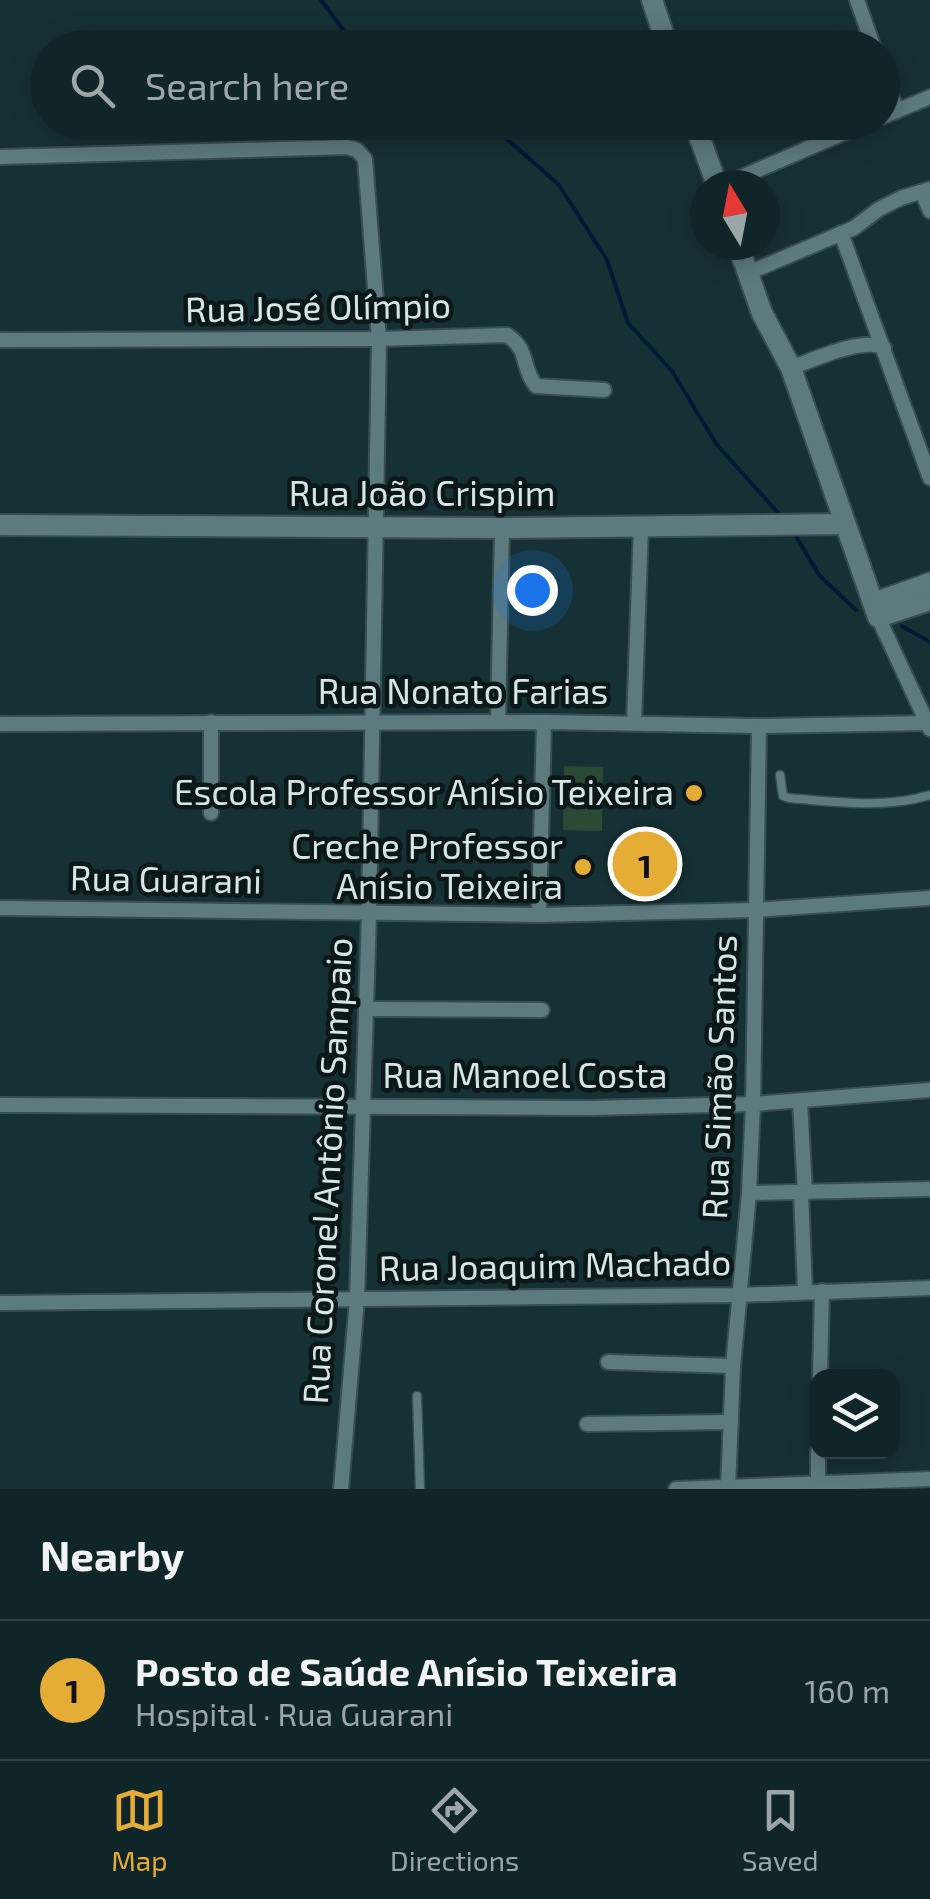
<!DOCTYPE html>
<html lang="en">
<head>
<meta charset="utf-8">
<style>
	:root { --surface:#102527; --page:#1e3133; --text:#f1f3f6; --muted:#9ca5a7; --line:#304244; --accent:#e5ad36 }
	body { margin:0; font-family:"Exo 2",sans-serif; background:var(--page); color:var(--text) }
	.controls { position:absolute; right:30px; bottom:30px; display:grid; overflow:hidden; border-radius:20px; box-shadow:0 5px 25px #0003 }
	.controls button { width:90px; height:90px; display:grid; place-items:center; padding:0; border:0; border-bottom:2px solid var(--line); background:var(--surface); color:var(--text); font:50px sans-serif }
	.compass { position:absolute; left:690px; top:170px; width:90px; height:90px; border-radius:50%; background:var(--surface); box-shadow:0 5px 25px #0003; rotate:350deg }
	.you { position:absolute; left:532px; top:590px; width:35px; height:35px; margin:-25px; border:8px solid #fff; border-radius:50%; background:#1a73e8; box-shadow:0 0 0 15px #1a73e833 }
	.badge { display:grid; place-items:center; width:65px; height:65px; border-radius:50%; background:var(--accent); color:#111; font-size:32px; font-weight:700 }
	.pin { position:absolute; translate:-50% -50%; border:5px solid #fff; box-shadow:0 2px 10px #0006 }
	.list { margin:0; padding:0; list-style:none }
	h2 { display:flex; justify-content:space-between; align-items:center; height:130px; margin:0; padding:0 40px; font-size:42px }
	h2 small { font-size:32px; font-weight:400; color:var(--muted) }
	.list li { display:grid; grid-template-columns:65px 1fr auto; gap:30px; align-items:center; box-sizing:border-box; height:140px; padding:0 40px; border-top:2px solid var(--line) }
	.list b { display:block; font-size:38px; white-space:nowrap }
	.list p { margin:0; font-size:32px; white-space:nowrap; color:var(--muted) }
	.list em { font-size:32px; font-style:normal; color:var(--muted) }
	.icon { flex:none; width:55px; height:55px; fill:none; stroke:currentColor; stroke-width:2; stroke-linecap:round; stroke-linejoin:round }
	.map { position:relative; flex:none; width:930px; height:1489px; overflow:hidden }
	.search { position:absolute; background:var(--surface); box-shadow:0 5px 25px #0003; left:30px; right:30px; top:30px; height:110px; display:flex; align-items:center; gap:25px; box-sizing:border-box; padding:0 35px; border-radius:55px; color:var(--muted); font-size:38px }
	.sheet { height:270px; background:var(--surface) }
	nav { display:flex; justify-content:space-around; align-items:center; box-sizing:border-box; height:140px; border-top:2px solid var(--line); background:var(--surface); font-size:28px; color:var(--muted) }
	nav a { display:grid; justify-items:center; gap:5px }
	nav .on { color:var(--accent) }
	.map>svg:first-child { display:block }
	.green { fill:#2a4a35 }
	.lines { fill:none; stroke-linecap:round; stroke-linejoin:round }
	.stream { stroke:#001935; stroke-width:4 }
	.lane-casing { stroke:#384e50; stroke-width:11 }
	.street-casing { stroke:#384e50; stroke-width:18 }
	.secondary-casing { stroke:#384e50; stroke-width:24 }
	.lane { stroke:#5d7a7d; stroke-width:8 }
	.street { stroke:#5d7a7d; stroke-width:14 }
	.secondary { stroke:#5d7a7d; stroke-width:20 }
	.poi-dot { fill:#e5ad36; stroke:#0b1718; stroke-width:4 }
	.labels { text-anchor:middle; stroke-width:9; stroke-linejoin:round; paint-order:stroke }
	.street-label { font-size:35px; fill:#d6e6e7; stroke:#0b1718 }
	.poi-label { font-size:35px; fill:#d6e6e7; stroke:#0b1718; text-anchor:end }
</style>
</head>
<body>
<div class="map">
<svg width="930" height="1489" viewBox="0 0 930 1489">
	<rect width="100%" height="100%" fill="#163134"/>
	<path class="green" d="M 564,766 L 603,767 L 602,831 L 563,830 Z"/>
	<g class="lines">
		<g class="stream">
			<path d="M 321,0 L 345,32 L 375,48"/>
			<path d="M 488,122 L 559,185 L 607,260 L 628,323 L 672,371 L 717,445 L 780,515"/>
			<path d="M 793,531 L 819,575 L 856,610"/>
			<path d="M 902,626 L 930,642"/>
		</g>
		<defs>
			<g id="lane">
				<path d="M 780,775 L 783,796 L 789,798 C 836,802 884,809 930,795"/>
				<path d="M 417,1396 L 420,1489"/>
			</g>
			<g id="street">
				<path d="M 857,0 L 874,48"/>
				<path d="M 882,71 L 897,111"/>
				<path d="M 882,117 L 930,97"/>
				<path d="M 0,157 L 347,147 L 357,150 L 365,159 L 379,339 L 369,913 L 357,1299 L 341,1489"/>
				<path d="M 723,185 L 869,122"/>
				<path d="M 922,192 L 930,211"/>
				<path d="M 841,233 L 930,478"/>
				<path d="M 748,273 L 854,228 L 879,209 L 901,198 L 930,189"/>
				<path d="M 0,340 L 379,339 L 507,335 C 530,350 521,368 536,386 L 604,390"/>
				<path d="M 791,368 C 813,360 865,336 884,348"/>
				<path d="M 878,617 L 930,729"/>
				<path d="M 498,722 L 502,528"/>
				<path d="M 634,723 L 641,525"/>
				<path d="M 0,724 L 544,722 L 759,726 L 927,723"/>
				<path d="M 211,813 L 211,722"/>
				<path d="M 0,908 L 539,915 L 755,910 L 930,898"/>
				<path d="M 539,915 L 544,722"/>
				<path d="M 366,1009 L 542,1010"/>
				<path d="M 800,1101 L 805,1192"/>
				<path d="M 0,1105 L 591,1108 L 753,1104 L 930,1090"/>
				<path d="M 801,1192 L 805,1291"/>
				<path d="M 749,1193 L 930,1189"/>
				<path d="M 0,1303 L 739,1295 L 930,1288"/>
				<path d="M 608,1362 L 733,1366"/>
				<path d="M 820,1376 L 822,1291"/>
				<path d="M 587,1424 L 731,1422"/>
				<path d="M 818,1482 L 818,1452"/>
				<path d="M 676,1489 L 930,1479"/>
				<path d="M 728,1489 L 733,1366 L 749,1193 L 753,1104 L 759,726"/>
			</g>
			<g id="secondary">
				<path d="M 652,0 L 668,48"/>
				<path d="M 694,122 L 717,185"/>
				<path d="M 738,245 L 762,313 L 791,368 L 878,617 L 930,600"/>
				<path d="M 0,525 L 502,528 L 844,524"/>
				<path d="M 874,603 L 930,583"/>
			</g>
		</defs>
		<use href="#lane" class="lane-casing"/>
		<use href="#street" class="street-casing"/>
		<use href="#secondary" class="secondary-casing"/>
		<use href="#lane" class="lane"/>
		<use href="#street" class="street"/>
		<use href="#secondary" class="secondary"/>
	</g>
	<g class="poi-dot">
		<circle cx="694" cy="793" r="10"/>
		<circle cx="583" cy="867" r="10"/>
	</g>
	<g class="labels">
		<g class="street-label">
			<text transform="translate(318 308) rotate(-1)" y="12">Rua José Olímpio</text>
			<text x="422" y="506">Rua João Crispim</text>
			<text x="463" y="704">Rua Nonato Farias</text>
			<text transform="translate(166 880) rotate(1)" y="12">Rua Guarani</text>
			<text x="525" y="1088">Rua Manoel Costa</text>
			<text transform="translate(720 1077) rotate(-88)" y="12">Rua Simão Santos</text>
			<text transform="translate(328 1171) rotate(-87)" y="12">Rua Coronel Antônio Sampaio</text>
			<text transform="translate(555 1266) rotate(-1)" y="12">Rua Joaquim Machado</text>
		</g>
		<g class="poi-label">
			<text x="674" y="805">Escola Professor Anísio Teixeira</text>
			<text x="563" y="859">Creche Professor<tspan x="563" dy="40">Anísio Teixeira</tspan></text>
		</g>
	</g>
</svg>
<div class="controls">
<button><svg class="icon" aria-label="layers" viewBox="0 0 24 24"><path d="M12 4l9 5-9 5-9-5zM3 14l9 5 9-5"/></svg></button>
</div>
<svg class="compass" viewBox="-18 -18 36 36"><path d="M0-13l5 13h-10z" fill="#e53935"/><path d="M0 13l5-13h-10z" fill="#9ca5a7"/></svg>
<div class="you"></div>
<div class="pin badge" style="left:645px;top:864px">1</div>
<div class="search"><svg class="icon" aria-label="search" viewBox="0 0 24 24"><circle cx="10" cy="10" r="6"/><path d="M15 15l6 6"/></svg>Search here</div>
</div>
<section class="sheet">
<h2>Nearby<small></small></h2>
<ul class="list">
<li><span class="badge">1</span><div><b>Posto de Saúde Anísio Teixeira</b><p>Hospital · Rua Guarani</p></div><em>160 m</em></li>
</ul>
</section>
<nav>
<a class="on"><svg class="icon" aria-label="map" viewBox="0 0 24 24"><path d="M3 6l6-2 6 2 6-2v14l-6 2-6-2-6 2zM9 4v14M15 6v14"/></svg>Map</a>
<a><svg class="icon" aria-label="directions" viewBox="0 0 24 24"><path d="M12 3l9 9-9 9-9-9zM9 14v-3h6M13 9l2 2-2 2"/></svg>Directions</a>
<a><svg class="icon" aria-label="saved" viewBox="0 0 24 24"><path d="M7 4h10v16l-5-4-5 4z"/></svg>Saved</a>
</nav>
</body>
</html>
